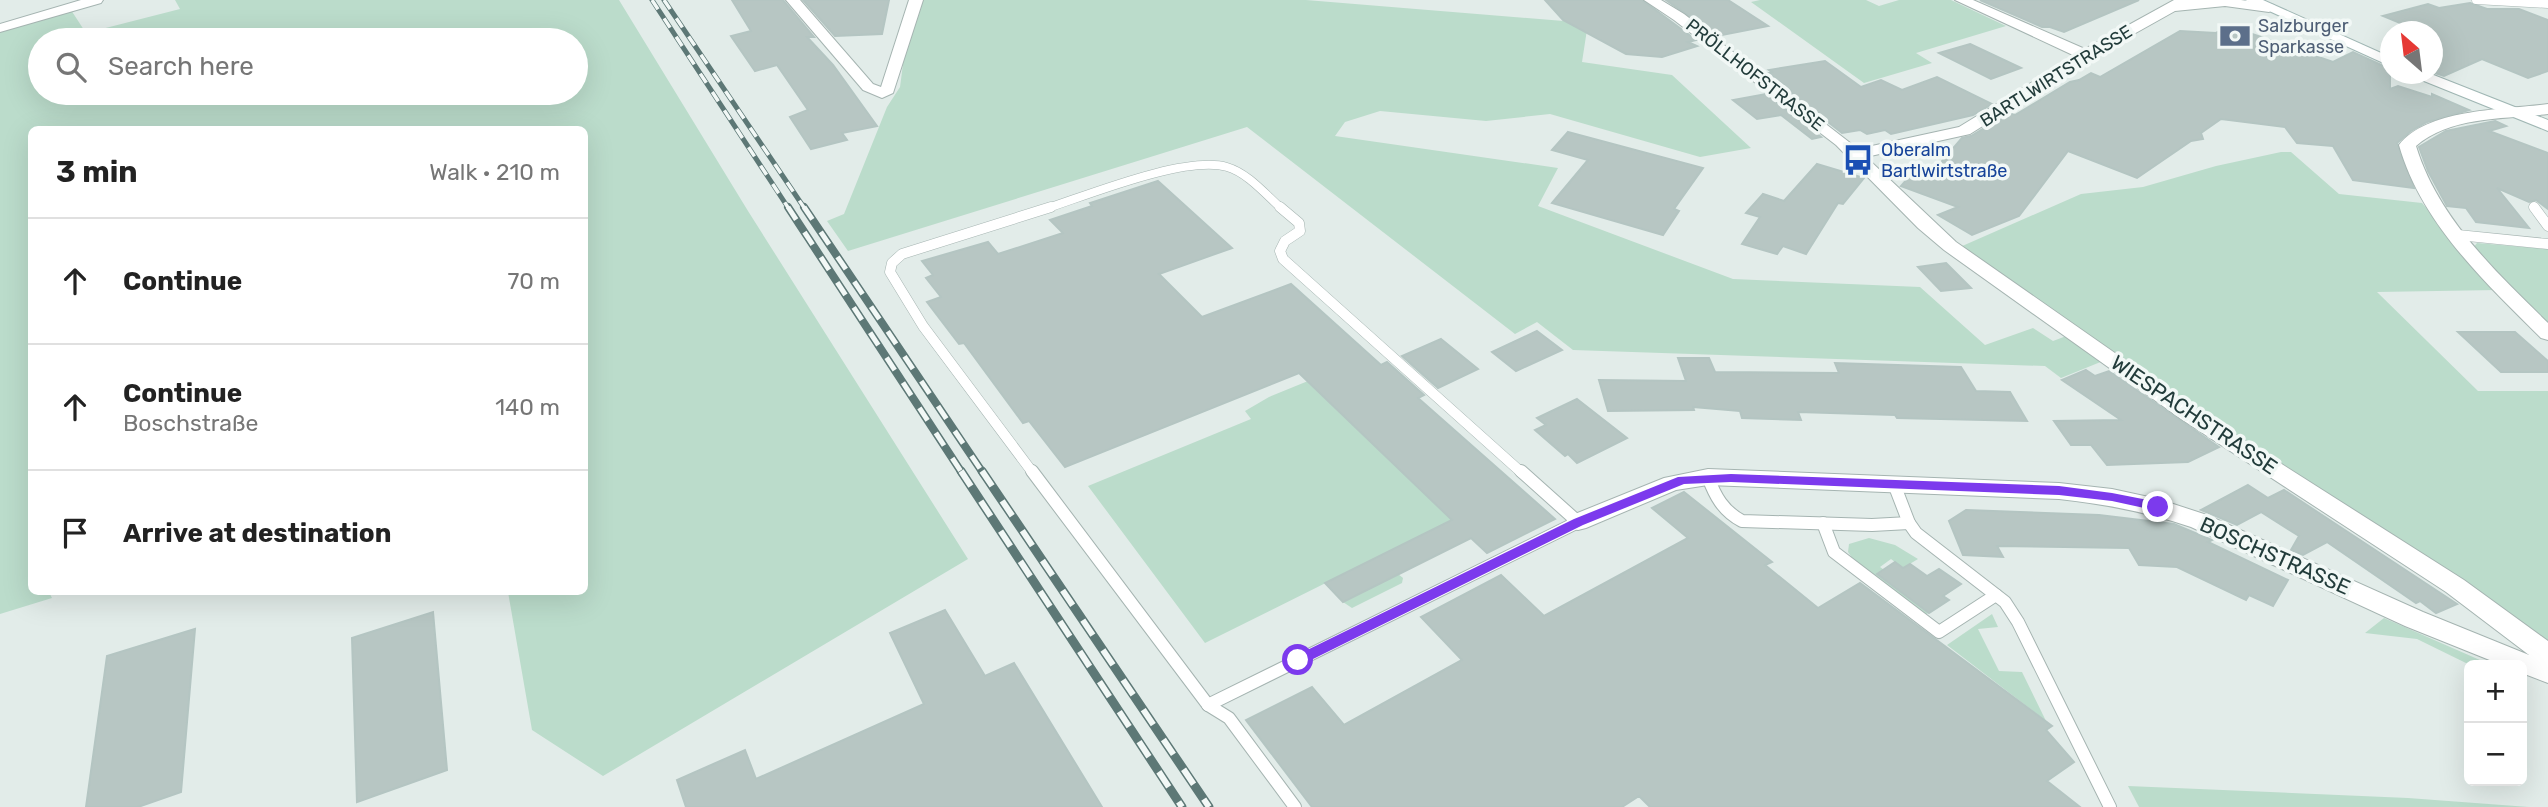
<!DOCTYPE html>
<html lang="en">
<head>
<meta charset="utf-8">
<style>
	:root { --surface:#fff; --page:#f6f6f6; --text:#222; --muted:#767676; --line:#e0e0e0 }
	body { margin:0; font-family:Rubik,sans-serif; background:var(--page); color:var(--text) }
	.controls { position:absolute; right:21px; bottom:21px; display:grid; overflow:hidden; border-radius:10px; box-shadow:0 7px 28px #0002 }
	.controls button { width:63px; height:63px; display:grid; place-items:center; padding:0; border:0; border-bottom:2px solid var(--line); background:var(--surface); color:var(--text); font:35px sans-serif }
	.compass { position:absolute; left:2380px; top:21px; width:63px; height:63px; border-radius:50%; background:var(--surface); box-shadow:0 7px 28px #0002; rotate:332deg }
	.stop { position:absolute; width:21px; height:21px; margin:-16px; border:5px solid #7c3aed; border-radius:50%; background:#fff }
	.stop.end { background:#7c3aed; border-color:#fff; box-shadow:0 2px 7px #0008 }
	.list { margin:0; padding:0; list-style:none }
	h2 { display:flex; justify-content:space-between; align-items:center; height:91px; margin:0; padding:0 28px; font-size:30px }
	h2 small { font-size:23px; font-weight:400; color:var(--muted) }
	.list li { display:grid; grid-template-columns:46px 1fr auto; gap:21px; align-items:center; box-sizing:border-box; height:126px; padding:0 28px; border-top:2px solid var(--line) }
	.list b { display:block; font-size:26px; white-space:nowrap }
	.list p { margin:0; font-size:23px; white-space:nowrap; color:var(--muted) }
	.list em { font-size:23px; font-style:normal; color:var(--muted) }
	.icon { flex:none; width:38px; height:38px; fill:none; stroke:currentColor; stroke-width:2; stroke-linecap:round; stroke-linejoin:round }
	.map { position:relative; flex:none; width:2548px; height:807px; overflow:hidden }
	.search { position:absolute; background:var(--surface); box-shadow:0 7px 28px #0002; left:28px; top:28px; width:560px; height:77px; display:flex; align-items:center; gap:18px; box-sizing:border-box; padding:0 24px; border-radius:38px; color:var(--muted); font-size:26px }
	.panel { position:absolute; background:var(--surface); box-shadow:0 7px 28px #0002; left:28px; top:126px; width:560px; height:469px; border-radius:10px }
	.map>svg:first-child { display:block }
	.green { fill:#bbdccb; fill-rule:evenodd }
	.building { fill:#b7c6c3; stroke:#b4c5c2; stroke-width:2 }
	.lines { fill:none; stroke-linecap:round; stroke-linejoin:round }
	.lane-far2-casing { stroke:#a5b4b1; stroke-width:9 }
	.lane-far1-casing { stroke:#a5b4b1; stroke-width:11 }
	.lane-casing { stroke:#a5b4b1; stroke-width:14 }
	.street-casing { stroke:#a5b4b1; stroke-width:2 }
	.secondary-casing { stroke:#a0b7b4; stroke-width:2 }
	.lane-far2 { stroke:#fff; stroke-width:8 }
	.lane-far1 { stroke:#fff; stroke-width:10 }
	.lane { stroke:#fff; stroke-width:12 }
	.street { fill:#fff; fill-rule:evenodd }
	.secondary { fill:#fff; fill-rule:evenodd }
	.rail-far2-casing { stroke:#5d7876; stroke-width:5 }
	.rail-far1-casing { stroke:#5d7876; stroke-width:8 }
	.rail-casing { stroke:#5d7876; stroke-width:9 }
	.rail-far2 { stroke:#f2f8f6; stroke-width:3.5; stroke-dasharray:11; stroke-linecap:butt }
	.rail-far1 { stroke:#f2f8f6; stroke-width:5; stroke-dasharray:15; stroke-linecap:butt }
	.rail { stroke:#f2f8f6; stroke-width:6; stroke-dasharray:18; stroke-linecap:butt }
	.route { fill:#7c3aed }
	.labels { text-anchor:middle; stroke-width:7; stroke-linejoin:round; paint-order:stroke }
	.far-service-label { font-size:18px; fill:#4e5e75; stroke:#f2f8f6; text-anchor:start }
	.far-street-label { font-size:18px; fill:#223c3b; stroke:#f2f8f6 }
	.far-transit-label { font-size:18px; fill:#164399; stroke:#f2f8f6; text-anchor:start }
	.street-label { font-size:21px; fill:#223c3b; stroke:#f2f8f6 }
</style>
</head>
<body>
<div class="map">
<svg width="2548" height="807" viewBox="0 0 2548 807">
	<rect width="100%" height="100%" fill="#e2ece9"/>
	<g class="green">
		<path d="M 175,0 L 619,0 L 748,211 L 968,559 L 603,776 L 532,730 L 508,592 L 584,592 L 584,130 L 32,130 L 32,592 L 49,592 L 52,598 L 0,614 L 0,32 L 71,10 L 86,33 L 180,9 ZM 40,40 L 576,40 L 576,93 L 40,93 Z"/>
		<path d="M 923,0 L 1306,0 L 1588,23 L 1582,62 L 1672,75 L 1751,148 L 1700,157 L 1550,114 L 1486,121 L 1380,111 L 1345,122 L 1335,136 L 1558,168 L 1538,206 L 1733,279 L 1920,287 L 1985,345 L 2033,328 L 2053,341 L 2069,335 L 2103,361 L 2061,378 L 2045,366 L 1573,350 L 1537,322 L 1515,334 L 1247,127 L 848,251 L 827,221 L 844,214 L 887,107 L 900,87 L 905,49 Z"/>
		<path d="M 1760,0 L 1866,0 L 1879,6 L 1899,0 L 1951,0 L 2006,26 L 1916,53 L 1932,63 L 1864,83 L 1751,2 Z"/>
		<path d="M 2281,152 L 2291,152 L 2339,194 L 2422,203 L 2497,290 L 2377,292 L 2478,391 L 2548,391 L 2548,644 L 2186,405 L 1960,247 L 2081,194 L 2143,187 L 2216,166 Z"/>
		<path d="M 2477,243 L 2548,249 L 2548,329 L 2473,248 Z"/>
		<path d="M 1308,381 L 1452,520 L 1205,643 L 1088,486 L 1251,419 L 1245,411 L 1269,397 Z"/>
		<path d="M 1869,538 L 1895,545 L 1918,559 L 1903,568 L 1891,559 L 1880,567 L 1937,608 L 1925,615 L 1855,562 L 1848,552 L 1849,544 Z"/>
		<path d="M 1398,574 L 1403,578 L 1402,583 L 1352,608 L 1343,602 Z"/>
		<path d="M 1992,614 L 1998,627 L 1978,629 L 1999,671 L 2022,672 L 2046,721 L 1947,645 Z"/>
		<path d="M 2384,618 L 2489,664 L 2493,665 L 2470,665 L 2417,639 L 2365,633 Z"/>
		<path d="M 2128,786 L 2408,798 L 2529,807 L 2139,807 Z"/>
	</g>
	<g class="building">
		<path d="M 732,0 L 783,0 L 814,37 L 807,37 L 833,65 L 877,126 L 842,133 L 847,140 L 811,149 L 790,117 L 808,110 L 777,65 L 755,71 L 731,36 L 751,31 Z"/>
		<path d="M 803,0 L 889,0 L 882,34 L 835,36 Z"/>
		<path d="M 1545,0 L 1642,0 L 1696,40 L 1688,42 L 1697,46 L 1662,57 L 1626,54 L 1563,20 Z"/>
		<path d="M 1666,0 L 1728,0 L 1768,26 L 1717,36 Z"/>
		<path d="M 1980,0 L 2139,0 L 2064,32 L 2050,27 L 2042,27 Z"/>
		<path d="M 2470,3 L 2487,9 L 2519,9 L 2548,20 L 2548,71 L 2528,78 L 2482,59 L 2444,76 L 2432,72 L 2432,32 L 2422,32 L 2383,16 L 2428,4 L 2439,8 Z"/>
		<path d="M 2229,26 L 2333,62 L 2353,52 L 2390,69 L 2390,89 L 2398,86 L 2432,97 L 2432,94 L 2469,110 L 2427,122 L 2411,131 L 2397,143 L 2414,188 L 2353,180 L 2333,146 L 2297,143 L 2285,127 L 2221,119 L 2201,133 L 2203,139 L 2191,141 L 2137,178 L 2068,151 L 2019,216 L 1972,235 L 1938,215 L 1958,207 L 1901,186 L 1916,169 L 1931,174 L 1962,138 L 1971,136 L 2009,113 L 2015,115 L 2070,82 L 2079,80 L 2091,73 L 2100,77 L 2180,31 L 2216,33 Z"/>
		<path d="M 1970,44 L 2021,68 L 1991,79 L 1939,53 Z"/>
		<path d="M 1825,61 L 1861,87 L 1881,80 L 1902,90 L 1937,77 L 1992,104 L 1973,115 L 1891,134 L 1885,130 L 1867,134 L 1860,130 L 1842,133 L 1787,90 L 1790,90 L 1769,73 L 1772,72 L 1769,70 Z"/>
		<path d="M 1766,94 L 1821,137 L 1812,139 L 1781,115 L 1757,119 L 1733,100 Z"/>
		<path d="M 2495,121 L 2506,126 L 2489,131 L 2548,153 L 2548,209 L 2536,200 L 2529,202 L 2497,188 L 2529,228 L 2476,222 L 2466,208 L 2447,206 L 2428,171 L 2419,147 L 2446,131 Z"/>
		<path d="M 1568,132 L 1703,168 L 1674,209 L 1679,211 L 1663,235 L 1552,203 L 1588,160 L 1552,150 Z"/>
		<path d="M 1817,164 L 1864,178 L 1843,204 L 1838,203 L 1806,254 L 1783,246 L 1777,254 L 1742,244 L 1760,217 L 1746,213 L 1763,194 L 1784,201 Z"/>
		<path d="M 1158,181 L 1232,248 L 1159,274 L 1202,317 L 1291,284 L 1381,365 L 1387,362 L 1424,395 L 1418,398 L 1555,519 L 1487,553 L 1471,538 L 1343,602 L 1325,583 L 1452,520 L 1299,373 L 1065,467 L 1029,421 L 1023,423 L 964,343 L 959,344 L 927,302 L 941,297 L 926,278 L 933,275 L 922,261 L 988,242 L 998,254 L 1063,233 L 1050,220 L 1092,206 L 1090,203 Z"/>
		<path d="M 1946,263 L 1971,288 L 1941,291 L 1918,267 Z"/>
		<path d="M 1537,331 L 1562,350 L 1516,371 L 1492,352 Z"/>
		<path d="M 2458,332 L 2515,332 L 2548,361 L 2548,372 L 2501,372 Z"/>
		<path d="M 1441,339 L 1478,369 L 1438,388 L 1402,356 Z"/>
		<path d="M 1678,358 L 1709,358 L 1715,372 L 1839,373 L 1835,363 L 1961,367 L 1976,391 L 2010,392 L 2027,421 L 1897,418 L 1895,415 L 1798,412 L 1801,420 L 1742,418 L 1740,411 L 1693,407 L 1694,410 L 1608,411 L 1599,380 L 1686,381 Z"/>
		<path d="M 2086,370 L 2095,376 L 2109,371 L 2219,447 L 2188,462 L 2107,465 L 2091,445 L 2071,445 L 2054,421 L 2121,420 L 2062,380 Z"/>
		<path d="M 1577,399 L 1627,438 L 1577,463 L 1568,454 L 1565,456 L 1535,430 L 1546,425 L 1537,418 Z"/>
		<path d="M 2248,485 L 2268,498 L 2284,490 L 2457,604 L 2436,613 L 2420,601 L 2416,603 L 2327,542 L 2303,555 L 2291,550 L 2299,536 L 2261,512 L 2237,525 L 2201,510 Z"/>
		<path d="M 1684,492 L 1772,562 L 1765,565 L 1818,608 L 1860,583 L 2052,726 L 2046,730 L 2074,762 L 2047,781 L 2080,807 L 1650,807 L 1639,796 L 1622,807 L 1312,807 L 1246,720 L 1312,687 L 1344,725 L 1462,660 L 1421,617 L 1501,575 L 1544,616 L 1688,538 L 1652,508 Z"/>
		<path d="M 1966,510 L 2099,515 L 2174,524 L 2212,540 L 2208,542 L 2288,580 L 2273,606 L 2249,595 L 2246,600 L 2177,567 L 2139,565 L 2129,548 L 1997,546 L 2003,557 L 1963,555 L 1949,521 Z"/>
		<path d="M 1895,562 L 1903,568 L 1910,564 L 1927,576 L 1939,569 L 1961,584 L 1943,596 L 1949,600 L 1929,613 L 1877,574 Z"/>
		<path d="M 945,610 L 985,676 L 1014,663 L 1102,807 L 686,807 L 677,780 L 745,750 L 756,779 L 924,704 L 890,633 Z"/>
		<path d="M 433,612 L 447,770 L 357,802 L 352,638 Z"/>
		<path d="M 195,629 L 181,792 L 138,807 L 86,807 L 107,656 Z"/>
	</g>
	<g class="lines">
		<defs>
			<g id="lane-far2">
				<path d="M 2476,0 L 2548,4"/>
				<path d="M 1045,209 C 1088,195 1186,155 1227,167 C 1248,173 1266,195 1282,209"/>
			</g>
			<g id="lane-far1">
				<path d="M 1280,207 L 1299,223 L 1300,231 L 1285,241 L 1280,251 L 1283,259 L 1522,473"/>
				<path d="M 2534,207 L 2548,226"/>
				<path d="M 2458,235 L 2548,244"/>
				<path d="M 1033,473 L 923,326 L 890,272 L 892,263 L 902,254 L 1051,207"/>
			</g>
			<g id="lane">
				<path d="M 1032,471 L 1208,705"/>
				<path d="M 1708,477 C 1715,496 1723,511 1742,521 L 1872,525 L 1909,523"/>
				<path d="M 1894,484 L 1909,523 L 1916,533 L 2005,602 L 2018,622 L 2110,807"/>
				<path d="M 1823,523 L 1834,552 L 1939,632 L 1996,595"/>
				<path d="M 1208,705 L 1229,718 L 1295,807"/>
				<path d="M 1208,705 L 1578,522 L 1521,471"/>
			</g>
			<g id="street">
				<path d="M 81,0 L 103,0 L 101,3 L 0,32 L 0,24 Z"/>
				<path d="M 786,0 L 800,0 L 873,84 L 881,87 L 909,0 L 923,0 L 893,93 L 882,98 L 863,90 Z"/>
				<path d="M 1644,0 L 1661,0 L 1684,14 L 1858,149 L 1959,127 L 2075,56 L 1955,0 L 1973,0 L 2085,49 L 2174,0 L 2241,0 L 2274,5 L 2276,8 L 2269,12 L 2225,6 L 2175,11 L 2091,58 L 1970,134 L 1866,157 L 1956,242 L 2195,409 L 2464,580 L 2548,641 L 2548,683 L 2522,673 L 2522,665 L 2502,665 L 2405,626 L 2191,527 C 2147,512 2105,504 2059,499 L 1708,485 L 1676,490 L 1586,528 L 1578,530 L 1570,528 L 1566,522 L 1570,516 L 1664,478 L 1708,469 L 2059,483 L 2112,489 L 2158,499 L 2207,515 L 2423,612 L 2529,655 L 2446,592 L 2181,419 L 1944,250 L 1918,228 L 1836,145 L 1674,20 Z"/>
				<path d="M 2548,104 L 2548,114 C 2505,119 2450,116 2416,146 C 2438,218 2496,272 2548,323 L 2548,340 L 2541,338 C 2485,282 2421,223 2399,145 C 2428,108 2505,110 2548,104 Z"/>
			</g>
			<g id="secondary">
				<path d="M 2245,0 L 2263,0 L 2390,57 L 2390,66 Z"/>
				<path d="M 2411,74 L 2431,74 L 2548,120 L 2548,131 L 2414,77 Z"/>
			</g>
		</defs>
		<use href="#lane-far2" class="lane-far2-casing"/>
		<use href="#lane-far1" class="lane-far1-casing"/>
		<use href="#lane" class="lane-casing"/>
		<use href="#street" class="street-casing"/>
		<use href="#secondary" class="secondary-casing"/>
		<use href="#lane-far2" class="lane-far2"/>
		<use href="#lane-far1" class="lane-far1"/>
		<use href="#lane" class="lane"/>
		<use href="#street" class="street"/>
		<use href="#secondary" class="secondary"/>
		<defs>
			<g id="rail-far2">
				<path d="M 652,0 L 789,209"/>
				<path d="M 664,0 L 805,209"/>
			</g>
			<g id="rail-far1">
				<path d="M 788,207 L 962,473"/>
				<path d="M 804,207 L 983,473"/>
			</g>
			<g id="rail">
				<path d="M 961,471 L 1182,807"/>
				<path d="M 982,471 L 1209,807"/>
			</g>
		</defs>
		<use href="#rail-far2" class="rail-far2-casing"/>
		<use href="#rail-far1" class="rail-far1-casing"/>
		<use href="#rail" class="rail-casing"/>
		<use href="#rail-far2" class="rail-far2"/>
		<use href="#rail-far1" class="rail-far1"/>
		<use href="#rail" class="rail"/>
	</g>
	<path class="route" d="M 1731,474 L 2059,486 L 2112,493 L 2158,502 L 2164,507 L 2158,511 L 2112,501 L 2059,495 L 1731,482 L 1684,484 L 1583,525 L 1303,664 L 1293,664 L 1291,660 L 1293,657 L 1574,519 L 1678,477 Z"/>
	<defs>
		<symbol id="bank-bare" viewBox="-9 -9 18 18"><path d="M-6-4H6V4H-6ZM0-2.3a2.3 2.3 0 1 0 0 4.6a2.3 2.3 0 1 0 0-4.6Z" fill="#5c6f8a" stroke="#f2f8f6" stroke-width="2.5" paint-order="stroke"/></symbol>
		<symbol id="bus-bare" viewBox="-9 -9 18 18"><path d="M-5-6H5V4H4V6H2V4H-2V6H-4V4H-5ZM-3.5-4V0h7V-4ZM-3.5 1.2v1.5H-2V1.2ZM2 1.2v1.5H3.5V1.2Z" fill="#1a4fb4" stroke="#f2f8f6" stroke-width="2.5" paint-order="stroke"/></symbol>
	</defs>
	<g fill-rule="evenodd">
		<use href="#bank-bare" x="2213" y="14" width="44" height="44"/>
		<use href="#bus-bare" x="1836" y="138" width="44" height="44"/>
	</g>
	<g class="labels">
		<g class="far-service-label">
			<text x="2258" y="32">Salzburger<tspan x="2258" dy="21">Sparkasse</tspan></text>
		</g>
		<g class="far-street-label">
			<text transform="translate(1755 75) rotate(38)" y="6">PRÖLLHOFSTRASSE</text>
			<text transform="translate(2056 76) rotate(-32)" y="6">BARTLWIRTSTRASSE</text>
		</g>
		<g class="far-transit-label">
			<text x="1881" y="156">Oberalm<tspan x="1881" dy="21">Bartlwirtstraße</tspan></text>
		</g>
		<g class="street-label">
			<text transform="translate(2194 415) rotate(34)" y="7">WIESPACHSTRASSE</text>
			<text transform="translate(2275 556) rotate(24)" y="7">BOSCHSTRASSE</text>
		</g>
	</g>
</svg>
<div class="controls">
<button>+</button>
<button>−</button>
</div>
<svg class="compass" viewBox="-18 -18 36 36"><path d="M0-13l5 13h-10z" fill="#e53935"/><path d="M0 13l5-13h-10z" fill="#767676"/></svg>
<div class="stop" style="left:1298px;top:660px"></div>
<div class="stop end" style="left:2158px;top:507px"></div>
<div class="search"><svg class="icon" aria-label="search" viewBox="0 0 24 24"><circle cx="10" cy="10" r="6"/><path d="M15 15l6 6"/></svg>Search here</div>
<section class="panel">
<h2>3 min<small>Walk · 210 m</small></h2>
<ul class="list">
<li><svg class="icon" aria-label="ahead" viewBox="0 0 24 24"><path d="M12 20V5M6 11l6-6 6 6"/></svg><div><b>Continue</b></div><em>70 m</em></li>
<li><svg class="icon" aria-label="ahead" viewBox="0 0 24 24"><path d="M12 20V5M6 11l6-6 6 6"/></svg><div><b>Continue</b><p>Boschstraße</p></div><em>140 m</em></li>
<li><svg class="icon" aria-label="arrive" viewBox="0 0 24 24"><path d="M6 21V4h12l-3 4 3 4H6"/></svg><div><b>Arrive at destination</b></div></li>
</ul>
</section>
</div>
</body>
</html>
